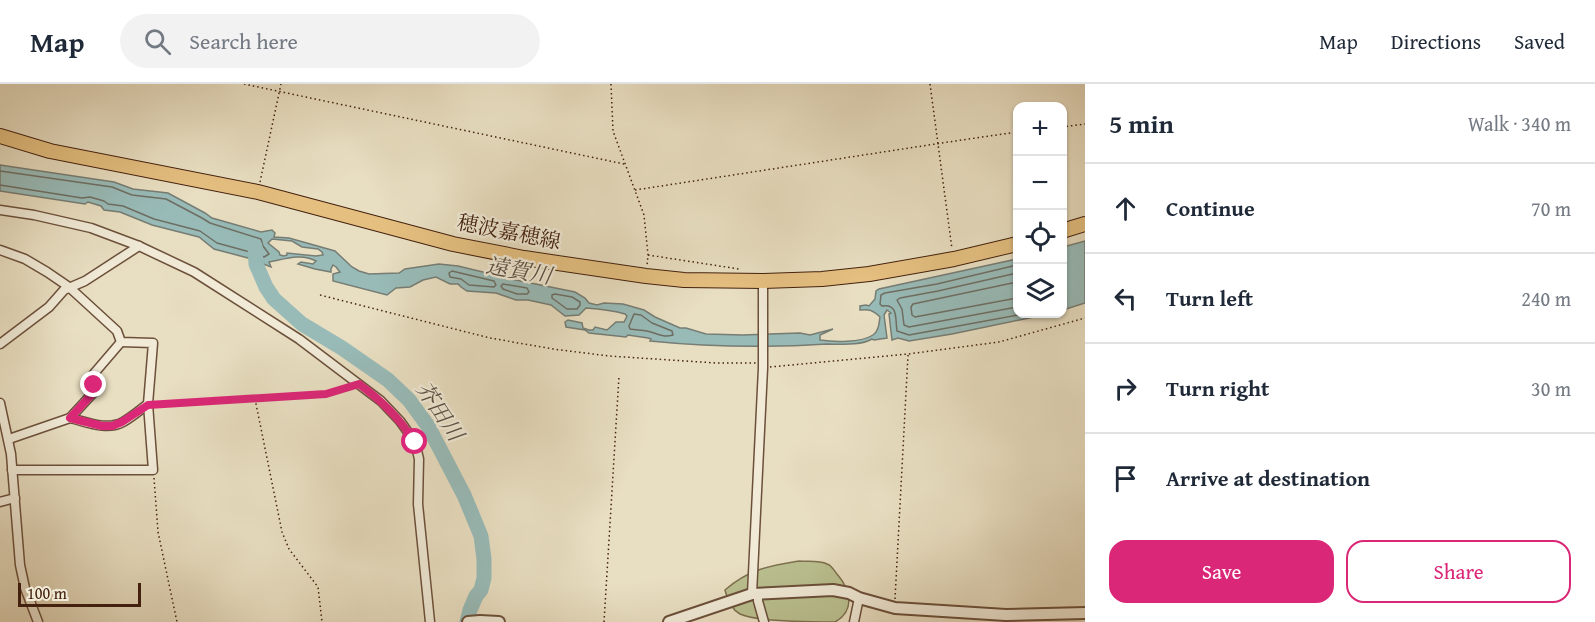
<!DOCTYPE html>
<html lang="en">
<head>
<meta charset="utf-8">
<style>
	:root { --surface:#fff; --page:#f2f2f3; --text:#1f2937; --muted:#747a83; --line:#e0e1e3; --accent:#db2777 }
	body { margin:0; font-family:"Gentium Book Plus","Noto Serif JP",serif; background:var(--page); color:var(--text) }
	.controls { position:absolute; right:18px; top:18px; display:grid; overflow:hidden; border-radius:12px; box-shadow:0 2px 4px #0004 }
	.controls button { width:54px; height:54px; display:grid; place-items:center; padding:0; border:0; border-bottom:2px solid var(--line); background:var(--surface); color:var(--text); font:30px sans-serif }
	.scale { position:absolute; left:18px; bottom:15px; width:123px; box-sizing:border-box; padding-left:6px; border:3px solid #43210e; border-top:0; font-size:16px; line-height:21px; white-space:nowrap; color:#43210e; -webkit-text-stroke:4px #f0ead7; paint-order:stroke }
	.stop { position:absolute; width:18px; height:18px; margin:-14px; border:4px solid #db2777; border-radius:50%; background:#fff }
	.stop.end { background:#db2777; border-color:#fff; box-shadow:0 2px 6px #0008 }
	.list { margin:0; padding:0; list-style:none }
	h2 { display:flex; justify-content:space-between; align-items:center; height:78px; margin:0; padding:0 24px; font-size:26px }
	h2 small { font-size:20px; font-weight:400; color:var(--muted) }
	.list li { display:grid; grid-template-columns:39px 1fr auto; gap:18px; align-items:center; box-sizing:border-box; height:90px; padding:0 24px; border-top:2px solid var(--line) }
	.list b { display:block; font-size:22px; white-space:nowrap }
	.list em { font-size:20px; font-style:normal; color:var(--muted) }
	.actions { display:flex; gap:12px; padding:18px 24px }
	.actions a { flex:1; padding:14px 0; border:2px solid var(--accent); border-radius:18px; text-align:center; font-size:21px; color:var(--accent) }
	.actions .main { background:var(--accent); color:#fff }
	.icon { flex:none; width:33px; height:33px; fill:none; stroke:currentColor; stroke-width:2; stroke-linecap:round; stroke-linejoin:round }
	.map { position:relative; flex:none; width:1085px; height:538px; overflow:hidden }
	header { display:flex; align-items:center; gap:36px; box-sizing:border-box; height:84px; padding:0 30px; background:var(--surface); border-bottom:2px solid var(--line) }
	header strong { font-size:28px }
	nav { display:flex; gap:33px; margin-inline-start:auto; font-size:21px }
	.search { width:420px; height:54px; background:var(--page); display:flex; align-items:center; gap:15px; box-sizing:border-box; padding:0 21px; border-radius:33px; color:var(--muted); font-size:22px }
	main { display:flex }
	aside { flex:1; background:var(--surface) }
	.map>svg:first-child { display:block }
	.green { fill:#bac090; stroke:#7e704f; stroke-width:1.5 }
	.water { fill:#98bbb8; stroke:#767d74; stroke-width:1.5; fill-rule:evenodd }
	.lines { fill:none; stroke-linecap:round; stroke-linejoin:round }
	.shore { stroke:#6e6e63; stroke-width:1.5 }
	.river { stroke:#98bbb8; stroke-width:15 }
	.minor-casing { stroke:#6c503b; stroke-width:11 }
	.tertiary-casing { stroke:#6c503b; stroke-width:14 }
	.primary-casing { stroke:#43210e; stroke-width:16 }
	.path { stroke:#43210e; stroke-width:1.5; stroke-dasharray:1.5 3; stroke-linecap:butt }
	.minor { stroke:#f0ead7; stroke-width:8 }
	.tertiary { stroke:#f0ead7; stroke-width:10 }
	.primary { stroke:#e4bf80; stroke-width:14 }
	.route { stroke:#db2777; stroke-width:8 }
	.labels { text-anchor:middle; stroke-width:4.5; stroke-linejoin:round; paint-order:stroke }
	.street-label { font-size:21px; fill:#43210e; stroke:#f0ead7 }
	.water-label { font-size:22px; font-style:italic; fill:#5c4f41; stroke:#f0ead7 }
</style>
</head>
<body>
<header>
<strong>Map</strong>
<div class="search"><svg class="icon" aria-label="search" viewBox="0 0 24 24"><circle cx="10" cy="10" r="6"/><path d="M15 15l6 6"/></svg>Search here</div>
<nav><a>Map</a><a>Directions</a><a>Saved</a></nav>
</header>
<main>
<div class="map">
<svg width="1085" height="538" viewBox="0 0 1085 538">
	<rect width="100%" height="100%" fill="#e8dec1"/>
	<filter id="stains"><feTurbulence type="fractalNoise" baseFrequency=".00333" numOctaves="4"/><feColorMatrix values="0 0 0 0 .2 0 0 0 0 .09 0 0 0 0 .02 0 0 0 .5 -.17"/></filter>
	<radialGradient id="worn" r=".72"><stop offset=".6" stop-color="#630" stop-opacity="0"/><stop offset="1" stop-color="#630" stop-opacity=".3"/></radialGradient>
	<path class="green" d="M 799,477 C 808,478 819,476 827,480 C 831,481 834,486 837,490 C 850,505 856,526 835,538 C 813,538 757,538 740,530 C 731,525 727,515 725,506 C 749,485 769,482 799,477 Z"/>
	<g class="water">
		<path d="M 0,81 L 114,98 L 133,105 L 168,109 L 205,129 L 212,134 L 261,148 L 272,146 L 275,149 L 274,153 L 289,154 L 335,167 L 352,183 L 359,187 L 369,190 L 399,189 L 405,185 L 439,180 L 458,182 L 516,196 L 575,208 L 585,214 L 589,219 L 597,221 L 604,219 L 623,220 L 644,226 L 655,233 L 680,244 L 686,244 L 706,250 L 743,251 L 800,249 L 810,251 L 833,245 L 820,251 L 820,256 C 833,258 861,259 873,251 C 879,247 879,239 880,233 C 873,226 869,225 860,226 L 860,222 L 866,221 L 869,222 L 875,215 L 876,207 L 879,205 L 1017,175 L 1017,230 L 1048,230 L 952,250 L 909,257 L 898,254 L 892,256 L 889,230 L 891,229 L 887,226 L 884,231 L 887,254 L 874,256 L 872,255 C 860,262 841,260 827,260 C 767,264 709,263 650,257 L 651,255 L 648,254 L 628,251 L 626,253 L 589,249 L 585,246 L 566,243 L 565,238 L 568,236 L 582,239 L 583,244 L 589,246 L 593,246 L 595,243 L 607,246 L 616,238 L 624,238 L 627,232 L 625,230 C 612,226 600,225 586,224 L 579,231 L 565,232 L 551,221 L 528,216 L 516,216 L 496,209 L 467,207 L 461,203 L 458,200 L 450,200 L 436,193 L 423,196 L 410,203 L 396,204 L 387,211 L 333,197 L 333,190 L 340,188 L 336,183 L 333,181 L 331,185 L 331,188 L 315,185 L 298,180 L 301,178 L 313,180 L 316,177 C 301,169 285,175 269,178 L 271,183 L 248,174 L 214,165 L 199,153 L 152,141 L 120,128 L 104,126 L 101,122 L 88,118 L 85,120 L 0,107 ZM 272,155 L 292,157 L 302,163 L 318,165 L 322,168 L 323,171 L 316,172 L 287,169 L 287,171 L 284,172 L 280,171 L 279,168 L 268,159 Z"/>
		<path d="M 1085,157 L 1085,219 L 1063,226 L 1063,163 Z"/>
	</g>
	<g class="lines">
		<g class="shore">
			<path d="M 0,87 L 112,103 L 132,111 L 166,115 L 202,134 L 210,139 L 261,155 L 263,162 L 269,170 L 264,173 L 250,168 L 217,159 L 200,147 L 154,135 L 123,122 L 108,120 L 104,117 L 90,113 L 82,114 L 0,101"/>
			<path d="M 1017,181 L 937,200 L 885,209 L 881,211 L 880,220 L 882,222 C 899,219 895,236 897,247 L 909,251 L 1023,230"/>
			<path d="M 452,187 L 494,197 L 496,201 L 494,203 L 469,201 L 461,195 L 450,193 L 449,189 Z"/>
			<path d="M 1017,189 L 938,207 L 900,214 L 897,216 L 902,225 L 904,241 L 909,243 L 1017,223"/>
			<path d="M 1017,198 L 913,220 L 911,223 L 912,231 L 915,233 L 1017,214"/>
			<path d="M 503,200 L 527,204 L 529,208 L 527,210 L 517,210 L 503,205 L 501,202 Z"/>
			<path d="M 555,210 L 572,213 L 580,218 L 580,221 L 577,225 L 567,225 L 552,214 L 552,211 Z"/>
			<path d="M 634,230 L 641,231 L 652,239 L 672,247 L 673,251 C 662,254 657,249 647,247 C 641,246 636,246 630,245 L 629,242 Z"/>
		</g>
		<path class="river" d="M 255,162 L 256,180 L 266,203 L 274,215 L 302,240 L 342,264 L 388,296 L 409,316 L 428,342 L 464,411 L 481,452 L 484,475 L 484,494 L 481,506 L 476,512 L 470,526 L 467,538"/>
		<defs>
			<g id="minor">
				<path d="M 0,126 L 34,131 L 91,144 L 139,162 L 194,188 L 299,255 L 381,317 L 400,337 L 415,358 L 419,375 L 418,420 L 430,538"/>
				<path d="M 0,166 L 25,175 L 47,188 L 69,203 L 117,247 L 121,258 L 153,259 L 148,320 L 153,386 L 12,386"/>
				<path d="M 0,260 L 49,223 L 64,206 L 85,197 L 139,162"/>
				<path d="M 0,319 L 11,370 L 20,481 L 25,504 L 38,538"/>
				<path d="M 70,334 C 87,338 107,347 123,338 C 132,333 140,326 148,320"/>
				<path d="M 9,355 L 70,334 L 93,309 L 94,301 L 91,293 L 121,258"/>
				<path d="M 0,418 L 15,414"/>
				<path d="M 752,510 L 763,284 L 763,197"/>
				<path d="M 758,510 L 758,517 L 764,538"/>
				<path d="M 854,538 L 859,514"/>
			</g>
			<g id="tertiary">
				<path d="M 468,538 L 480,537 L 499,538"/>
				<path d="M 669,538 L 752,510 L 833,506 L 849,509 L 859,514 L 895,524 L 1006,531 L 1085,529"/>
			</g>
			<g id="primary">
				<path d="M 0,52 L 50,67 L 258,108 L 453,160 L 524,174 L 646,192 L 684,196 L 763,197 L 822,195 L 869,190 L 954,175 L 1017,160"/>
				<path d="M 1062,147 L 1085,140"/>
			</g>
		</defs>
		<use href="#minor" class="minor-casing"/>
		<use href="#tertiary" class="tertiary-casing"/>
		<use href="#primary" class="primary-casing"/>
		<g class="path">
			<path d="M 244,0 L 624,80"/>
			<path d="M 611,0 L 613,47 L 644,131 L 648,171 L 647,182"/>
			<path d="M 930,0 L 952,165"/>
			<path d="M 1062,43 L 1085,40"/>
			<path d="M 260,98 L 281,0"/>
			<path d="M 635,106 L 955,57 L 1017,48"/>
			<path d="M 648,171 L 739,185"/>
			<path d="M 320,211 L 490,254 L 553,265 L 609,272 L 716,279 L 756,279"/>
			<path d="M 770,283 L 908,270 L 999,258 L 1085,234"/>
			<path d="M 255,315 L 282,448 L 289,465 L 318,503 L 322,538"/>
			<path d="M 157,320 L 326,310 L 349,303"/>
			<path d="M 154,394 L 158,448 L 177,538"/>
			<path d="M 895,515 L 908,271"/>
			<path d="M 604,538 L 619,292"/>
		</g>
		<use href="#minor" class="minor"/>
		<use href="#tertiary" class="tertiary"/>
		<use href="#primary" class="primary"/>
	</g>
	<g class="lines">
		<path class="route" d="M 94,301 L 93,309 L 70,334 L 102,342 L 112,342 L 122,338 L 148,321 L 326,310 L 359,300 C 383,318 398,333 415,358"/>
	</g>
	<g class="labels">
		<g class="street-label">
			<text transform="translate(509 148) rotate(11)" y="7">穂波嘉穂線</text>
		</g>
		<g class="water-label">
			<text transform="translate(519 186) rotate(10)" y="8">遠賀川</text>
			<text transform="translate(440 327) rotate(56)" y="8">芥田川</text>
		</g>
	</g>
	<rect width="100%" height="100%" filter="url(#stains)"/>
	<rect width="100%" height="100%" fill="url(#worn)"/>
</svg>
<div class="controls">
<button>+</button>
<button>−</button>
<button><svg class="icon" aria-label="locate" viewBox="0 0 24 24"><circle cx="12" cy="12" r="6"/><path d="M12 2v4M12 18v4M2 12h4M18 12h4"/></svg></button>
<button><svg class="icon" aria-label="layers" viewBox="0 0 24 24"><path d="M12 4l9 5-9 5-9-5zM3 14l9 5 9-5"/></svg></button>
</div>
<div class="scale">100 m</div>
<div class="stop" style="left:415px;top:358px"></div>
<div class="stop end" style="left:94px;top:301px"></div>
</div>
<aside>
<h2>5 min<small>Walk · 340 m</small></h2>
<ul class="list">
<li><svg class="icon" aria-label="ahead" viewBox="0 0 24 24"><path d="M12 20V5M6 11l6-6 6 6"/></svg><div><b>Continue</b></div><em>70 m</em></li>
<li><svg class="icon" aria-label="left" viewBox="0 0 24 24"><path d="M17 20v-9H6M10 6l-5 5 5 5"/></svg><div><b>Turn left</b></div><em>240 m</em></li>
<li><svg class="icon" aria-label="right" viewBox="0 0 24 24"><path d="M7 20v-9h11M14 6l5 5-5 5"/></svg><div><b>Turn right</b></div><em>30 m</em></li>
<li><svg class="icon" aria-label="arrive" viewBox="0 0 24 24"><path d="M6 21V4h12l-3 4 3 4H6"/></svg><div><b>Arrive at destination</b></div></li>
</ul>
<div class="actions"><a class="main">Save</a><a>Share</a></div>
</aside>
</main>
</body>
</html>
